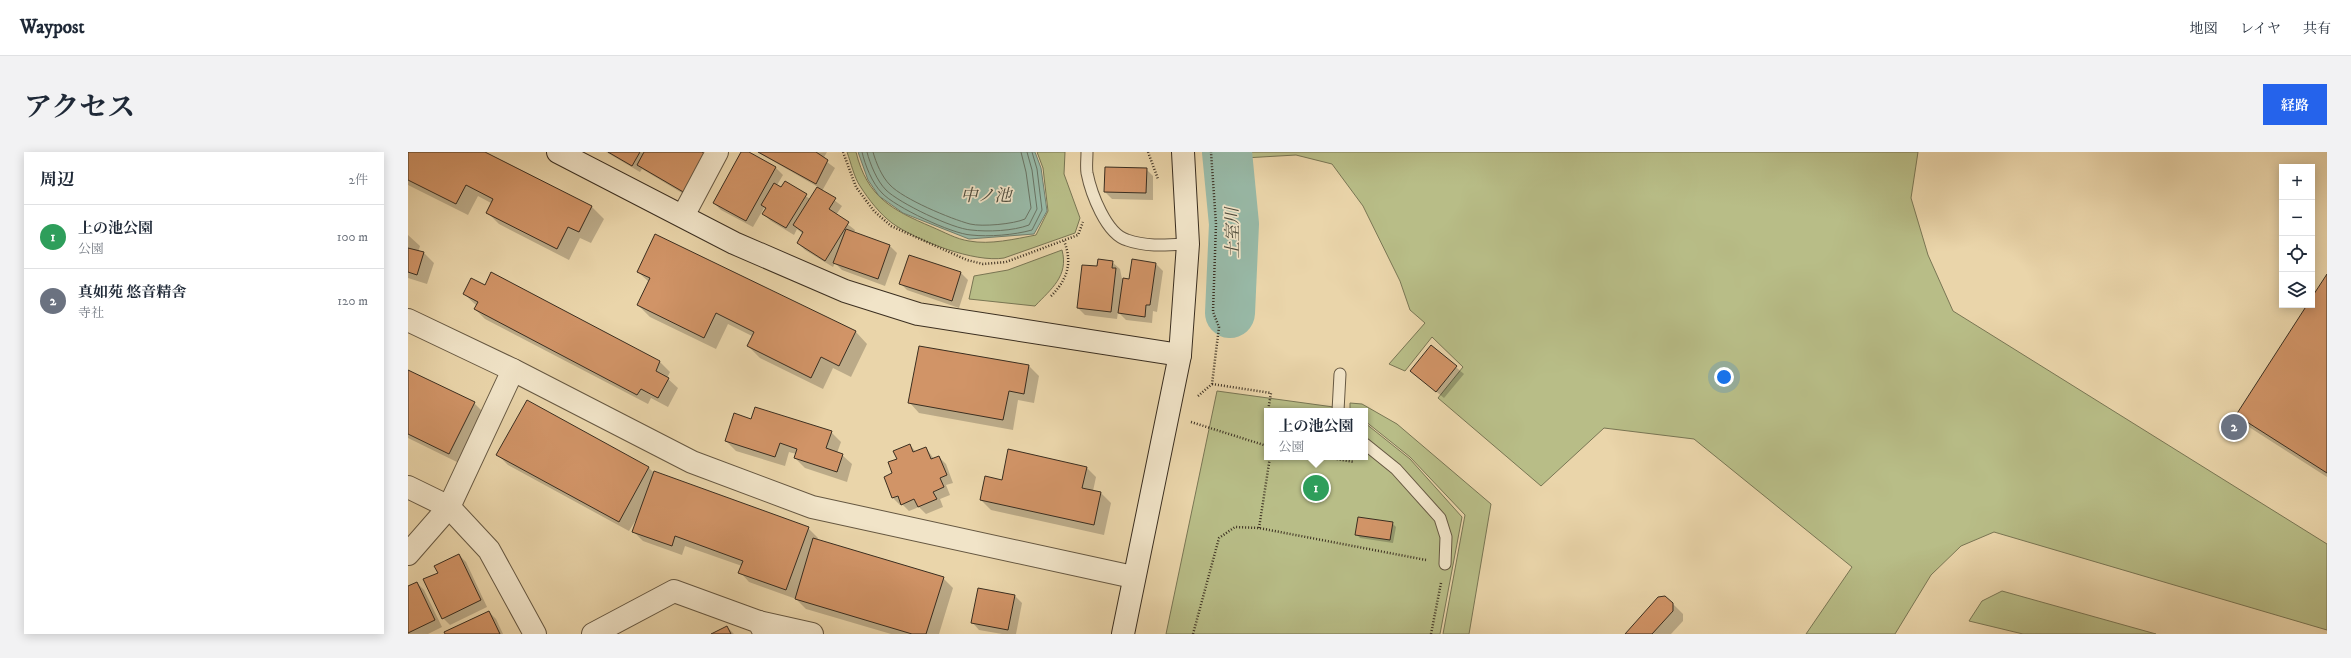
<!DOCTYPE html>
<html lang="ja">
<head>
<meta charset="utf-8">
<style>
	:root { --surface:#fff; --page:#f2f2f3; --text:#1f2937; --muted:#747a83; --line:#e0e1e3; --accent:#2563eb }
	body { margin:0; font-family:"IM FELL DW Pica","Noto Serif JP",serif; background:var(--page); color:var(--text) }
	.controls { position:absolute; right:12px; top:12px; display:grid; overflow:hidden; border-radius:0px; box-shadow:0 2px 10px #0003 }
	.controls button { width:36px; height:36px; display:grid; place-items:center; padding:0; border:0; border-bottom:1px solid var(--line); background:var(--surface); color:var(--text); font:20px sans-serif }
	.you { position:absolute; left:1316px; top:225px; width:14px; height:14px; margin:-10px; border:3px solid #fff; border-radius:50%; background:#1a73e8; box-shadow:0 0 0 6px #1a73e833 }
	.badge { display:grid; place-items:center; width:26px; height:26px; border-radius:50%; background:var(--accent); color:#fff; font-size:13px; font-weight:700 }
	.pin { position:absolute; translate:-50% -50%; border:2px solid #fff; box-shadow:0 1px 4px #0006 }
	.popup { position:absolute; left:856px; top:256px; width:104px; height:52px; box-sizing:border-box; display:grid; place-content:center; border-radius:0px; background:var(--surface); filter:drop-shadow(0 1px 3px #0005); font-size:13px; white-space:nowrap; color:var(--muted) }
	.popup b { font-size:15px; color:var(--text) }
	.popup::after { content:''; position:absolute; left:50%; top:100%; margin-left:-8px; border:8px solid transparent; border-top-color:var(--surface) }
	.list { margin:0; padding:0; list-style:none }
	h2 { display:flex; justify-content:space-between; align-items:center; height:52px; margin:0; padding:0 16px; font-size:17px }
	h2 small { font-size:13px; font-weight:400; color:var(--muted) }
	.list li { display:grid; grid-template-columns:26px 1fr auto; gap:12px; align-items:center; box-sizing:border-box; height:64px; padding:0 16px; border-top:1px solid var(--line) }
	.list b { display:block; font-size:15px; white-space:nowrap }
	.list p { margin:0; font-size:13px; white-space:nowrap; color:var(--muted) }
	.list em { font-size:13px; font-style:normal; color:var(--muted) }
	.icon { flex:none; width:22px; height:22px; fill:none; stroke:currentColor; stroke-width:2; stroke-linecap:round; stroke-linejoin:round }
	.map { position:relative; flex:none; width:1919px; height:482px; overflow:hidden; border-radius:0px }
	header { display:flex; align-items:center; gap:24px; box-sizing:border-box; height:56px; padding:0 20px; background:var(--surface); border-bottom:1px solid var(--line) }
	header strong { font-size:19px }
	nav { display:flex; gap:22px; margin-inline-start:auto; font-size:14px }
	.intro { display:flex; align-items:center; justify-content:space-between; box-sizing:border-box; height:96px; padding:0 24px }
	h1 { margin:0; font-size:28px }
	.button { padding:10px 18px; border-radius:0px; background:var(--accent); color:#fff; font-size:14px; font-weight:700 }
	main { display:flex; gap:24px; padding:0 24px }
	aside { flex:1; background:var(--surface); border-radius:0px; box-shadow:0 2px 10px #0003 }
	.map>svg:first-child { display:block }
	.green { fill:#b8bd87; stroke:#797654 }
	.water { fill:#98b9a7; stroke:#728171 }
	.shadow { fill:#0003 }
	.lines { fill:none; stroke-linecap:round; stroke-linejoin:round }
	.shore { stroke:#697464; stroke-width:1 }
	.river { stroke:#98b9a7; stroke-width:50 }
	.building { fill:#d19467; stroke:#3a2e20 }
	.lane-casing { stroke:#665842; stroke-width:13 }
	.street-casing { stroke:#665842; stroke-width:24 }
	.secondary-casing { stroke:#3a2e20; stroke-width:24 }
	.path { stroke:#3a2e20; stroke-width:2.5; stroke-dasharray:1 2; stroke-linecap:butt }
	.lane { stroke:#f1e4c8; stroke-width:11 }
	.street { stroke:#f1e4c8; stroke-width:22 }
	.secondary { stroke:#f1e4c8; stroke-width:22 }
	.labels { text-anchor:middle; stroke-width:3.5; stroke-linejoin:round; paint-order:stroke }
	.water-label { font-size:17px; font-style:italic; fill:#4d4a3b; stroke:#f1e4c8 }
</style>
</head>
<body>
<header>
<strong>Waypost</strong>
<nav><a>地図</a><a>レイヤ</a><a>共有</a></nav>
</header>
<div class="intro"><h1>アクセス</h1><a class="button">経路</a></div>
<main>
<aside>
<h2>周辺<small>2件</small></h2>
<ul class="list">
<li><span class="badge" style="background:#2e9e5b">1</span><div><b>上の池公園</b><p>公園</p></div><em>100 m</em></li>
<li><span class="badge" style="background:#6b7280">2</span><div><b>真如苑 悠音精舎</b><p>寺社</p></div><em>120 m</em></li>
</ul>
</aside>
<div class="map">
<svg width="1919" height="482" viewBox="0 0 1919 482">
	<rect width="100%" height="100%" fill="#ead5aa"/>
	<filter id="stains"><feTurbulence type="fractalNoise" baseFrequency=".005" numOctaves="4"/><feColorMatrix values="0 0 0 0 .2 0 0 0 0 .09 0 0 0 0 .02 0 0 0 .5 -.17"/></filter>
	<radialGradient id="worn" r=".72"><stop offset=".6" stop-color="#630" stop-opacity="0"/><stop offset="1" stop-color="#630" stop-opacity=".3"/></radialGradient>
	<g class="green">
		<path d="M 439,0 L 448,0 C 459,45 484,58 524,75 C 536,80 548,87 561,89 C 582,93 607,87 628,83 L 640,59 L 635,16 L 629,0 L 657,0 L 656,22 L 672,66 L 667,81 L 596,106 C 567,111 509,89 484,71 C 472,62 461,48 452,34 C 446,25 443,11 439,0 Z"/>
		<path d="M 836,0 L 1510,0 L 1503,46 L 1520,103 L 1545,159 L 1919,392 L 1919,478 L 1586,380 L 1553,394 L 1523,423 L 1487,482 L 1398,482 L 1444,415 L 1286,287 L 1196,276 L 1133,334 L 1030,246 L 1055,215 L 1024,185 L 997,219 L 981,212 L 1017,171 L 1002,158 L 992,129 L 955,54 L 924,12 L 888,3 L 836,6 Z"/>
		<path d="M 654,98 C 661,124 643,137 627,154 L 561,147 L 566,124 L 600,118 Z"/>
		<path d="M 809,239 L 940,257 L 943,259 L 859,259 L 859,305 L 957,305 L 957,271 L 1002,307 L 1054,365 L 1032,482 L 758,482 Z"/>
		<path d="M 942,251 L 954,252 L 989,272 L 1083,352 L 1061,482 L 1035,482 L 1057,363 L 1002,305 L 957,269 L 957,259 L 945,259 L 942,256 Z"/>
		<path d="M 1594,439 L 1748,482 L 1615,482 L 1561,469 L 1574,449 Z"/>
	</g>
	<path class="water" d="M 450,0 L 627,0 L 633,16 L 639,59 L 626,82 L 561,87 L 495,61 L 471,44 L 460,28 Z"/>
	<g class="shadow">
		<path d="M 0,0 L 75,0 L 184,55 L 196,67 L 183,91 L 172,86 L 161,108 L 91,72 L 79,60 L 83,51 L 70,44 L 60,63 L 0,33 Z"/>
		<path d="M 198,0 L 292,0 L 284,47 L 234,17 L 232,20 Z"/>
		<path d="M 335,0 L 339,0 L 368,16 L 375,23 L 369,33 L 374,36 L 377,30 L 402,47 L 410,35 L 349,0 L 419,0 L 415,7 L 427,16 L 414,39 L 434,54 L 428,63 L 447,78 L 446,81 L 482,94 L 489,101 L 477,134 L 434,118 L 427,111 L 425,115 L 397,98 L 390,91 L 395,82 L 389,77 L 386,83 L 363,69 L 355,62 L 358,57 L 356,56 L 345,75 L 313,58 L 306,51 Z"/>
		<path d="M 738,17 L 745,24 L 745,48 L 704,47 L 697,40 Z"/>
		<path d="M 0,83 L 12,94 L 10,100 L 16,101 L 26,111 L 19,132 L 0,126 Z"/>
		<path d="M 248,83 L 448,180 L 459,192 L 443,225 L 425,216 L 415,237 L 352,206 L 340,194 L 344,184 L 320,172 L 308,197 L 242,165 L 230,153 L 241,130 L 230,120 Z"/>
		<path d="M 501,104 L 553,121 L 560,128 L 551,156 L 499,138 L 492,131 Z"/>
		<path d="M 704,110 L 712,117 L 714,127 L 722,128 L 748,112 L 755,119 L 749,160 L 745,159 L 744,171 L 718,168 L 710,160 L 709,167 L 677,163 L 670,156 L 690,115 Z"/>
		<path d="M 84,121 L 252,210 L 262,220 L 259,226 L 270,236 L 260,255 L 243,246 L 240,252 L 77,167 L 67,157 L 69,154 L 56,142 L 77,134 Z"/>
		<path d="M 1919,124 L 1919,325 L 1841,275 L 1829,263 L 1900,153 L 1904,153 L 1904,147 Z"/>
		<path d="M 1023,194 L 1056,222 L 1036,246 L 1003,219 Z"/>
		<path d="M 621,214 L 631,224 L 626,251 L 610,248 L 605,278 L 511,261 L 502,251 Z"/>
		<path d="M 0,219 L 66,251 L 76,261 L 51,311 L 0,286 Z"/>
		<path d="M 344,268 L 423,280 L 433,290 L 429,301 L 434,303 L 444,312 L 439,330 L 397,316 L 387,306 L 388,302 L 381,300 L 377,314 L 328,299 L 318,289 Z"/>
		<path d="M 502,293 L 508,300 L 518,296 L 526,307 L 531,305 L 538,312 L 545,331 L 538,333 L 542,343 L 532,347 L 535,355 L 518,362 L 511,355 L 501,359 L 494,352 L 492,353 L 485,346 L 477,326 L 486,322 L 490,307 Z"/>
		<path d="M 90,303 L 240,315 L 246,321 L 400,376 L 410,386 L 409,388 L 535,426 L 545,436 L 531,482 L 483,482 L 398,457 L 388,447 L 341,430 L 332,420 L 334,414 L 277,394 L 274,403 L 235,389 L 225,379 L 231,363 L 221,379 L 100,313 Z"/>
		<path d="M 678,315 L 688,325 L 685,339 L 693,341 L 703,351 L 696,383 L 583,358 L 573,348 L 594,329 Z"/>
		<path d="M 984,371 L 988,375 L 985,391 L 952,386 L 948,382 Z"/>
		<path d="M 51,403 L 58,410 L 79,455 L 42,473 L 35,466 L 31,421 Z"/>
		<path d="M 9,431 L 16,438 L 34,475 L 20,482 L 0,482 L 0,435 Z"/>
		<path d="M 571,437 L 607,444 L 614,451 L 608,482 L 594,482 L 571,478 L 564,470 Z"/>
		<path d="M 1265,452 L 1275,462 L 1275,469 L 1263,482 L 1219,482 Z"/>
		<path d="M 81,460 L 88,467 L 95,482 L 38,482 Z"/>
		<path d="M 319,475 L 326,482 L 305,482 Z"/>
	</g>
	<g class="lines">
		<g class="shore">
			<path d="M 454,0 C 457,13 464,31 474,41 C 487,55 544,82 563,83 C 581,85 606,83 624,78 L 634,58 L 629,17 L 624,0"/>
			<path d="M 459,0 C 462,12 469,29 478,38 C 491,51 545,77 563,78 C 580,80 605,79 621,73 L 629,57 L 624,18 L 619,0"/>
			<path d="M 465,0 C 468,11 474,25 482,33 C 495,47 543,67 562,72 C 574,75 606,72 617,67 L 623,56 L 618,20 L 613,0"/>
		</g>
		<path class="river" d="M 819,0 L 826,72 L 822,161"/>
	</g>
	<g class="building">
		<path d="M 0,0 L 77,0 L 184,54 L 171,80 L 160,75 L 149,97 L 78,61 L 85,47 L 58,33 L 48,52 L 0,28 Z"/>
		<path d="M 200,0 L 232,0 L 224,14 Z"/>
		<path d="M 236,0 L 294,0 L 299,3 L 277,41 L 229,13 Z"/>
		<path d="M 333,0 L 341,0 L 368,15 L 338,69 L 305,51 Z"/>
		<path d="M 350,0 L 408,0 L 420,8 L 408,32 Z"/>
		<path d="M 697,15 L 739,16 L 738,41 L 696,40 Z"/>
		<path d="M 377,29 L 399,42 L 378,76 L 354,62 L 358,56 L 353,53 L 366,31 L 373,35 Z"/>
		<path d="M 409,35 L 428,46 L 421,57 L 441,70 L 417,109 L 389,91 L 395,80 L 385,73 Z"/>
		<path d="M 438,77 L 482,93 L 470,127 L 425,111 Z"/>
		<path d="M 247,82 L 448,179 L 431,214 L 413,205 L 403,226 L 339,194 L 346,180 L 308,161 L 296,186 L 229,153 L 242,126 L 229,120 Z"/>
		<path d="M 0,96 L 16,100 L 9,123 L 0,120 Z"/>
		<path d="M 501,103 L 553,120 L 544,149 L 491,132 Z"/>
		<path d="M 690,107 L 705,109 L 704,116 L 708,116 L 703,160 L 669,156 L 674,113 L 689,114 Z"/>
		<path d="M 724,107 L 748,111 L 742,153 L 738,153 L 737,165 L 710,161 L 715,126 L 721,127 Z"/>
		<path d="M 83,120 L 252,209 L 248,219 L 261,226 L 250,246 L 233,237 L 229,243 L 66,157 L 70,150 L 55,142 L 63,126 L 77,133 Z"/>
		<path d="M 1919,122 L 1919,321 L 1828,263 L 1899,153 L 1904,153 L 1904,145 Z"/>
		<path d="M 1023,193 L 1049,214 L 1028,240 L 1002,219 Z"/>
		<path d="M 511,194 L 621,213 L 616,242 L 601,239 L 595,268 L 500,251 Z"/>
		<path d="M 0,218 L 67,250 L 41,302 L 0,282 Z"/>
		<path d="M 119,248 L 241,315 L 211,370 L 88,303 Z"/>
		<path d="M 347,255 L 424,279 L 418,296 L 435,302 L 429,320 L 386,306 L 389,297 L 372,291 L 367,305 L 317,289 L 326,261 L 343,267 Z"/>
		<path d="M 502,292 L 505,300 L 518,295 L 523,307 L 531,304 L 539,323 L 532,326 L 536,335 L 525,340 L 529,347 L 510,355 L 506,347 L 493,353 L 490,344 L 484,346 L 476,325 L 484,321 L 480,310 L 489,307 L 485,299 Z"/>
		<path d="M 600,297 L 679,315 L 674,336 L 693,340 L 686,373 L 572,348 L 577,324 L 594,328 Z"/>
		<path d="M 246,319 L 401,375 L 378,438 L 330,421 L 335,409 L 267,384 L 264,394 L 224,380 Z"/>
		<path d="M 950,365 L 985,370 L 982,388 L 947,383 Z"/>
		<path d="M 405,386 L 536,425 L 518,482 L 504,482 L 387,447 Z"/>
		<path d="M 51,402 L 73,448 L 34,467 L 15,427 L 30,421 L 26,414 Z"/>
		<path d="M 9,430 L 27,468 L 0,481 L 0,434 Z"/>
		<path d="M 570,436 L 607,443 L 600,478 L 563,471 Z"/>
		<path d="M 1257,444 L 1265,451 L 1265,459 L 1244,482 L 1217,482 L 1250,445 Z"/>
		<path d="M 81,459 L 92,482 L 37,482 L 36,480 Z"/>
		<path d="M 319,474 L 323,482 L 303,482 Z"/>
	</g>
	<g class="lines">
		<defs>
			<g id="lane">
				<path d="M 679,0 C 679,7 678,15 679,21 C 683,41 698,82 719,88 C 738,95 760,93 780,92"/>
				<path d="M 930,259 L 932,222"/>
				<path d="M 957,292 L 988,317 L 1032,366 L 1038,385 L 1037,412"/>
			</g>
			<g id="street">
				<path d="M 275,64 L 309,0"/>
				<path d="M 0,168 L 105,218 L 284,310 L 404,355 L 725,425"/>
				<path d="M 0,335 L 41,355 L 81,398 L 127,482"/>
				<path d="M 0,402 L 41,355 L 105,218"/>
				<path d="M 351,470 L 404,482"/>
				<path d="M 185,482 L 266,439 L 351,470 L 357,482"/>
			</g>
			<g id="secondary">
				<path d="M 150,0 L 326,91 L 437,139 L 510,162 L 772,203"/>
				<path d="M 715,482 L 772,203 L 780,92 L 775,0"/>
			</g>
		</defs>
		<use href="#lane" class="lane-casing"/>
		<use href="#street" class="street-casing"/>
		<use href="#secondary" class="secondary-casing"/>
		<g class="path">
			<path d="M 435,0 L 448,35 L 466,59 L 483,74 L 559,108 L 575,112 L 598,110 L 670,83 L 675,70"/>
			<path d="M 740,0 L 750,27"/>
			<path d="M 643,144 C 659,128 665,111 656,89"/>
			<path d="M 804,232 L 863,241 L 860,259"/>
			<path d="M 790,244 L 804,232 L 811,175 L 805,160 L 808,72 L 803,0"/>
			<path d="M 859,266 L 859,267"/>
			<path d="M 783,270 L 859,294"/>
			<path d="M 917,305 L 946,310"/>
			<path d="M 851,376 L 862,305"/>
			<path d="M 785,482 L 811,386 L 827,375 L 851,376 L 1018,408"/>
			<path d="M 1023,482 L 1033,431"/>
		</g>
		<use href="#lane" class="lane"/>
		<use href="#street" class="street"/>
		<use href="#secondary" class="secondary"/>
	</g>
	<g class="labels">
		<g class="water-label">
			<text x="578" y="49">中ノ池</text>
			<text transform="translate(824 81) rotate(-91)" y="6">土室川</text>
		</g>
	</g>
	<rect width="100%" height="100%" filter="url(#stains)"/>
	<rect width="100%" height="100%" fill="url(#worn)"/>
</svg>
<div class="controls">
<button>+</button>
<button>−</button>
<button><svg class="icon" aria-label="locate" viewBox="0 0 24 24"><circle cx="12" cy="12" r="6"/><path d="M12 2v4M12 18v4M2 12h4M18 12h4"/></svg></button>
<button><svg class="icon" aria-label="layers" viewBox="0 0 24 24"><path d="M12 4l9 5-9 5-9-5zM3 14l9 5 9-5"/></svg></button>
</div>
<div class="you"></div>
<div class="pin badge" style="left:908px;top:336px;background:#2e9e5b">1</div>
<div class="popup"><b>上の池公園</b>公園</div>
<div class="pin badge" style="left:1826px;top:275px;background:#6b7280">2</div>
</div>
</main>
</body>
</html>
